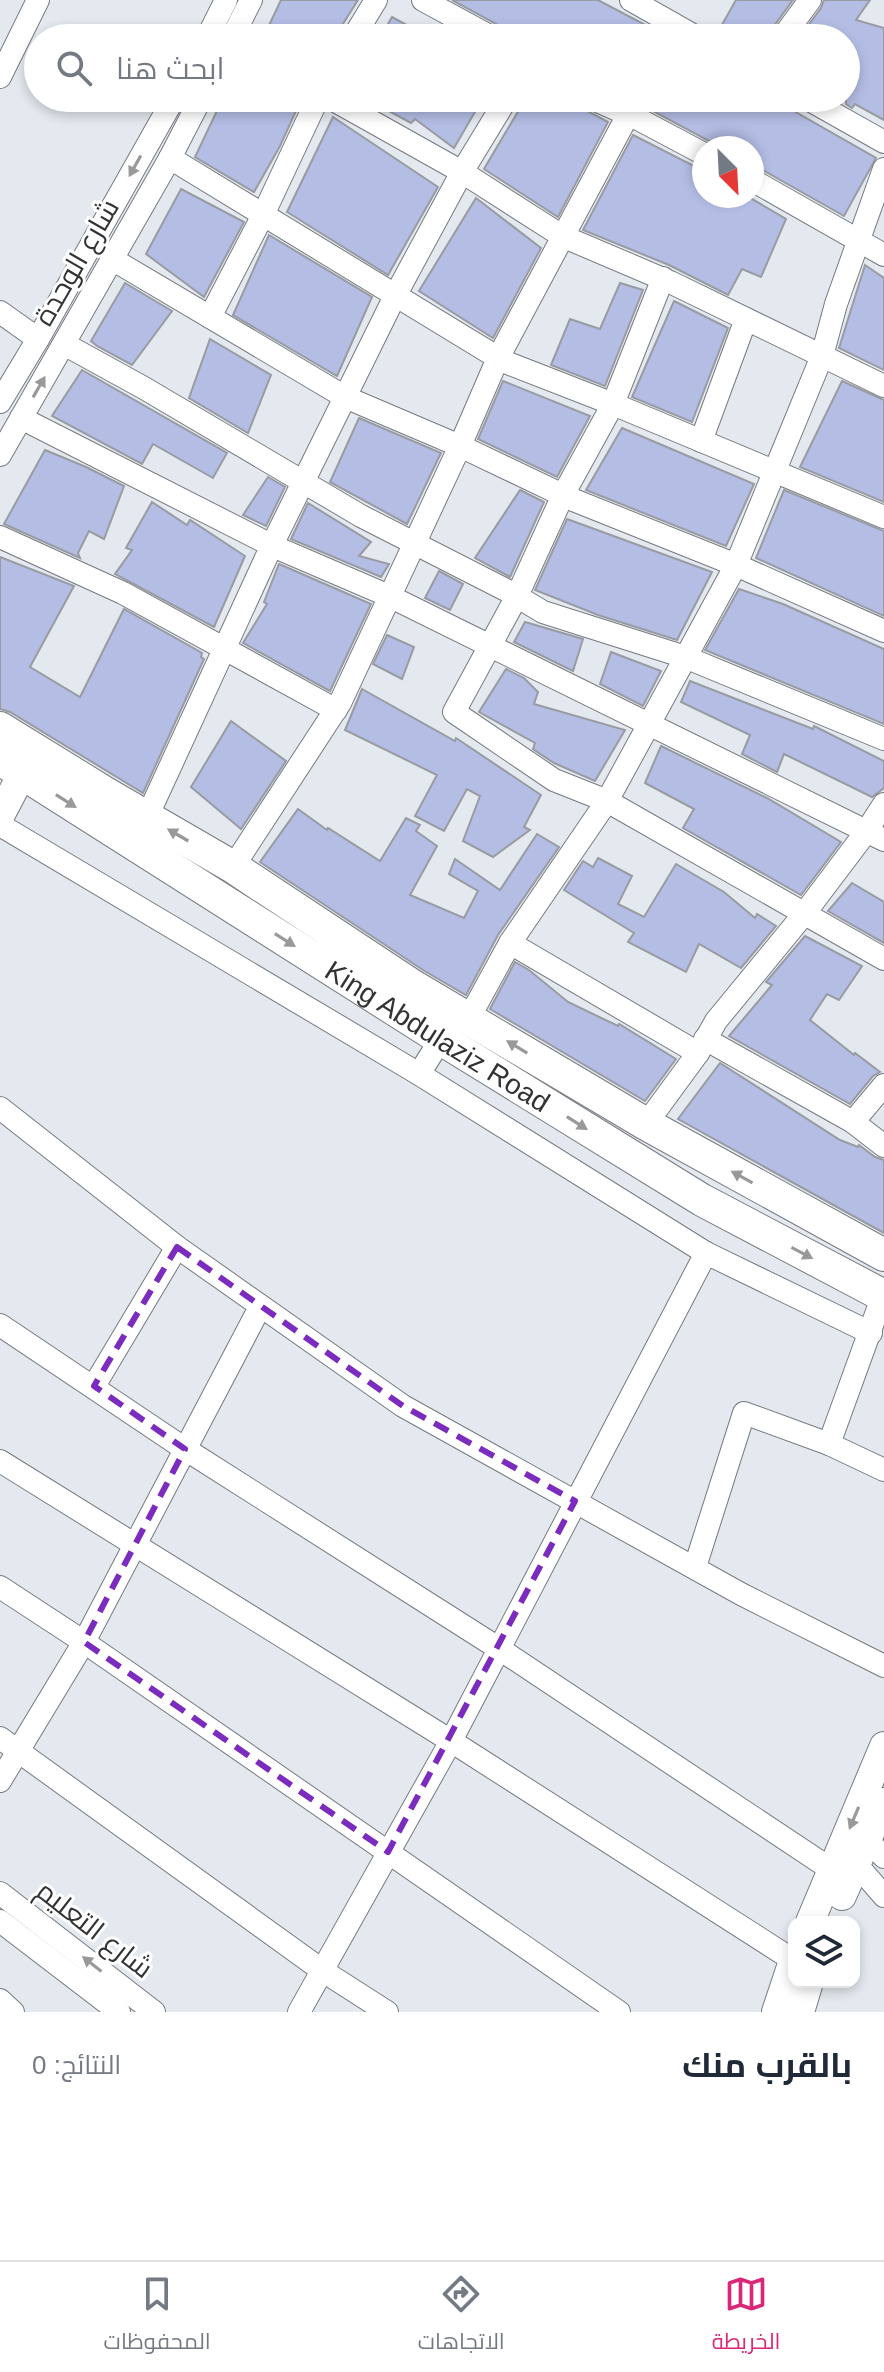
<!DOCTYPE html>
<html lang="ar">
<head>
<meta charset="utf-8">
<style>
	:root { --surface:#fff; --page:#f2f2f3; --text:#1f2937; --muted:#747a83; --line:#e0e1e3; --accent:#db2777 }
	body { margin:0; font-family:Helvetica,Cairo,sans-serif; background:var(--page); color:var(--text); direction:rtl }
	.controls { position:absolute; right:24px; bottom:24px; display:grid; overflow:hidden; border-radius:16px; box-shadow:0 4px 12px #0003 }
	.controls button { width:72px; height:72px; display:grid; place-items:center; padding:0; border:0; border-bottom:2px solid var(--line); background:var(--surface); color:var(--text); font:40px sans-serif }
	.compass { position:absolute; left:692px; top:136px; width:72px; height:72px; border-radius:50%; background:var(--surface); box-shadow:0 4px 12px #0003; rotate:156deg }
	.list { margin:0; padding:0; list-style:none }
	h2 { display:flex; justify-content:space-between; align-items:center; height:104px; margin:0; padding:0 32px; font-size:34px }
	h2 small { font-size:26px; font-weight:400; color:var(--muted) }
	.icon { flex:none; width:44px; height:44px; fill:none; stroke:currentColor; stroke-width:2; stroke-linecap:round; stroke-linejoin:round }
	.map { position:relative; flex:none; width:884px; height:2012px; overflow:hidden; direction:ltr }
	.search { position:absolute; background:var(--surface); box-shadow:0 4px 12px #0003; left:24px; right:24px; top:24px; height:88px; display:flex; align-items:center; gap:20px; box-sizing:border-box; padding:0 28px; border-radius:44px; color:var(--muted); font-size:30px }
	.sheet { height:248px; background:var(--surface) }
	nav { display:flex; justify-content:space-around; align-items:center; box-sizing:border-box; height:112px; border-top:2px solid var(--line); background:var(--surface); font-size:22px; color:var(--muted) }
	nav a { display:grid; justify-items:center; gap:4px }
	nav .on { color:var(--accent) }
	.map>svg:first-child { display:block }
	.building { fill:#b4bee5; stroke:#999ba2; stroke-width:2 }
	.lines { fill:none; stroke-linecap:round; stroke-linejoin:round }
	.minor-casing { stroke:#767a80; stroke-width:24 }
	.major-casing { stroke:#767a80; stroke-width:30 }
	.highway-casing { stroke:#767a80; stroke-width:34 }
	.minor { stroke:#fff; stroke-width:22 }
	.major { stroke:#fff; stroke-width:28 }
	.highway { stroke:#fff; stroke-width:32 }
	.oneway { fill:#98999a }
	.marked { fill:none; stroke:#7b2cbf; stroke-width:6; stroke-dasharray:16 10; stroke-linejoin:round }
	.labels { text-anchor:middle; stroke-width:6; stroke-linejoin:round; paint-order:stroke }
	.street-label { font-size:28px; fill:#313335; stroke:#fff }
</style>
</head>
<body>
<div class="map">
<svg width="884" height="2012" viewBox="0 0 884 2012">
	<rect width="100%" height="100%" fill="#e4e9ef"/>
	<g class="building">
		<path d="M 281,0 L 358,0 L 334,38 L 263,38 Z"/>
		<path d="M 452,0 L 598,0 L 670,38 L 515,38 L 506,32 L 500,26 Z"/>
		<path d="M 736,0 L 793,0 L 771,30 L 768,38 L 733,38 L 719,30 Z"/>
		<path d="M 824,0 L 870,0 L 856,20 L 884,28 L 884,120 L 855,104 L 852,108 L 846,104 L 846,38 L 799,38 L 821,8 Z"/>
		<path d="M 392,17 L 430,38 L 380,38 Z"/>
		<path d="M 223,98 L 297,98 L 301,100 L 280,146 L 254,192 L 195,157 Z"/>
		<path d="M 365,98 L 483,98 L 454,148 L 415,119 L 411,123 Z"/>
		<path d="M 526,98 L 563,98 L 608,122 L 558,217 L 484,169 Z"/>
		<path d="M 659,98 L 771,98 L 876,158 L 844,216 L 759,168 L 752,166 L 752,148 L 718,148 L 711,142 L 653,111 Z"/>
		<path d="M 333,117 L 438,187 L 388,275 L 287,212 Z"/>
		<path d="M 633,135 L 704,171 L 704,196 L 747,196 L 786,219 L 761,277 L 742,269 L 728,295 L 669,265 L 583,230 Z"/>
		<path d="M 181,189 L 244,222 L 204,297 L 146,254 Z"/>
		<path d="M 476,198 L 541,248 L 493,338 L 419,291 Z"/>
		<path d="M 269,235 L 372,297 L 337,376 L 233,315 Z"/>
		<path d="M 865,265 L 884,278 L 884,370 L 839,348 Z"/>
		<path d="M 125,283 L 172,311 L 132,365 L 97,346 L 91,341 Z"/>
		<path d="M 620,283 L 643,290 L 605,386 L 551,365 L 570,319 L 600,329 Z"/>
		<path d="M 674,301 L 728,328 L 692,422 L 632,397 Z"/>
		<path d="M 210,339 L 271,375 L 248,433 L 189,398 Z"/>
		<path d="M 82,370 L 227,453 L 213,478 L 153,444 L 142,464 L 52,416 Z"/>
		<path d="M 503,381 L 590,416 L 557,477 L 478,439 Z"/>
		<path d="M 842,381 L 884,400 L 884,502 L 800,467 Z"/>
		<path d="M 359,418 L 441,453 L 407,524 L 330,482 Z"/>
		<path d="M 622,428 L 754,484 L 726,546 L 586,490 Z"/>
		<path d="M 45,450 L 86,467 L 124,486 L 104,539 L 89,531 L 78,553 L 80,558 L 4,524 Z"/>
		<path d="M 268,477 L 285,487 L 266,526 L 243,515 Z"/>
		<path d="M 520,490 L 544,502 L 510,577 L 475,558 Z"/>
		<path d="M 784,490 L 884,531 L 884,616 L 756,558 Z"/>
		<path d="M 152,502 L 187,525 L 190,520 L 245,556 L 214,627 L 115,574 L 132,550 L 126,548 Z"/>
		<path d="M 308,503 L 371,542 L 359,556 L 389,564 L 381,577 L 291,539 Z"/>
		<path d="M 567,519 L 712,572 L 677,640 L 598,615 L 535,590 Z"/>
		<path d="M 0,557 L 74,586 L 30,667 L 80,697 L 124,609 L 202,653 L 201,657 L 204,659 L 143,793 L 10,712 L 0,709 Z"/>
		<path d="M 279,564 L 371,604 L 330,691 L 243,643 L 267,604 L 264,602 Z"/>
		<path d="M 439,571 L 463,584 L 450,610 L 425,598 Z"/>
		<path d="M 739,589 L 783,604 L 884,649 L 884,724 L 705,650 Z"/>
		<path d="M 525,622 L 583,639 L 573,671 L 514,642 Z"/>
		<path d="M 387,635 L 414,647 L 402,679 L 373,664 Z"/>
		<path d="M 611,652 L 661,671 L 643,706 L 600,684 Z"/>
		<path d="M 506,669 L 524,678 L 538,692 L 534,704 L 625,730 L 595,781 L 554,763 L 533,749 L 535,743 L 479,712 Z"/>
		<path d="M 690,681 L 813,729 L 814,726 L 884,761 L 884,788 L 872,797 L 784,754 L 777,772 L 742,754 L 750,735 L 681,702 Z"/>
		<path d="M 362,689 L 455,741 L 456,738 L 541,795 L 524,827 L 530,830 L 493,857 L 463,841 L 480,796 L 467,789 L 444,831 L 415,816 L 437,775 L 345,730 Z"/>
		<path d="M 231,721 L 286,761 L 241,829 L 191,787 Z"/>
		<path d="M 661,746 L 767,798 L 841,842 L 801,895 L 683,828 L 694,809 L 645,783 Z"/>
		<path d="M 298,809 L 327,830 L 328,828 L 380,861 L 406,818 L 420,825 L 416,831 L 437,846 L 410,895 L 464,918 L 478,891 L 449,874 L 455,859 L 500,890 L 537,834 L 559,847 L 498,935 L 466,995 L 423,970 L 260,862 Z"/>
		<path d="M 598,858 L 632,876 L 618,904 L 644,917 L 676,864 L 724,892 L 755,918 L 757,914 L 776,926 L 741,968 L 699,944 L 686,972 L 628,942 L 634,933 L 564,890 L 583,861 L 593,867 Z"/>
		<path d="M 852,883 L 884,902 L 884,943 L 828,911 Z"/>
		<path d="M 805,936 L 862,966 L 839,1000 L 827,994 L 810,1020 L 854,1055 L 855,1053 L 880,1072 L 873,1076 L 850,1104 L 729,1036 L 772,985 L 766,982 Z"/>
		<path d="M 515,962 L 529,970 L 568,1002 L 618,1026 L 619,1024 L 676,1059 L 645,1101 L 490,1009 Z"/>
		<path d="M 720,1063 L 840,1140 L 858,1147 L 859,1145 L 875,1157 L 884,1160 L 884,1233 L 678,1119 Z"/>
	</g>
	<g class="lines">
		<defs>
			<g id="minor">
				<path d="M 423,0 L 493,38"/>
				<path d="M 631,0 L 698,38"/>
				<path d="M 207,38 L 226,0"/>
				<path d="M 232,38 L 251,0"/>
				<path d="M 353,38 L 376,0"/>
				<path d="M 782,38 L 810,0"/>
				<path d="M 0,77 L 38,0"/>
				<path d="M 330,98 L 462,172 L 562,236 L 670,282 L 884,386"/>
				<path d="M 591,98 L 640,120 L 704,154"/>
				<path d="M 806,98 L 884,142"/>
				<path d="M 170,158 L 505,362 L 613,404 L 884,517"/>
				<path d="M 752,180 L 884,255"/>
				<path d="M 112,259 L 345,397 L 460,446 L 571,499 L 736,565 L 884,631"/>
				<path d="M 663,278 L 613,404 L 563,495 L 517,596 L 454,712 L 554,780 L 607,801 L 884,959"/>
				<path d="M 0,312 L 38,339"/>
				<path d="M 210,317 L 263,215 L 318,98"/>
				<path d="M 64,344 L 144,388 L 361,516 L 508,591 L 543,612 L 685,657 L 884,739"/>
				<path d="M 0,402 L 38,339 L 174,98"/>
				<path d="M 21,418 L 275,547 L 389,596 L 884,840"/>
				<path d="M 701,441 L 746,319"/>
				<path d="M 0,455 L 170,158 L 201,98"/>
				<path d="M 0,537 L 123,593 L 336,710"/>
				<path d="M 147,817 L 272,545 L 395,296 L 462,172 L 507,98"/>
				<path d="M 0,825 L 419,1074 L 706,1253 L 871,1333"/>
				<path d="M 233,867 L 340,703 L 460,446 L 498,358 L 637,98"/>
				<path d="M 510,943 L 698,1053"/>
				<path d="M 469,1018 L 510,943 L 607,801 L 736,565 L 822,356 L 836,304 L 884,169"/>
				<path d="M 705,1039 L 853,1122 L 884,1146"/>
				<path d="M 419,1074 L 441,1039"/>
				<path d="M 0,1108 L 177,1247 L 403,1406 L 741,1594 L 884,1666"/>
				<path d="M 853,1122 L 884,1085"/>
				<path d="M 646,1124 L 698,1053 L 716,1021 L 804,914 L 866,832 L 884,804"/>
				<path d="M 0,1325 L 185,1449 L 498,1648 L 832,1870"/>
				<path d="M 94,1386 L 177,1247"/>
				<path d="M 829,1444 L 883,1295"/>
				<path d="M 0,1461 L 451,1741 L 793,1960"/>
				<path d="M 695,1567 L 744,1413 L 829,1444 L 884,1470"/>
				<path d="M 0,1587 L 84,1642 L 619,2012"/>
				<path d="M 0,1738 L 323,1971 L 387,2012"/>
				<path d="M 0,1781 L 84,1642 L 260,1307"/>
				<path d="M 867,1840 L 884,1857"/>
				<path d="M 856,1864 L 884,1896"/>
				<path d="M 0,1893 L 154,2012"/>
				<path d="M 0,1921 L 119,2012"/>
				<path d="M 0,2000 L 13,2012"/>
				<path d="M 299,2012 L 451,1741 L 706,1253"/>
			</g>
			<g id="major">
				<path d="M 0,816 L 22,774"/>
				<path d="M 842,1896 L 884,1802"/>
				<path d="M 810,1922 L 884,1746"/>
				<path d="M 776,2012 L 794,1958"/>
				<path d="M 800,2012 L 809,1982"/>
			</g>
			<g id="highway">
				<path d="M 0,728 L 107,794 L 233,867 L 413,986 L 646,1124 L 884,1255"/>
				<path id="s1" d="M 0,759 L 441,1039 L 702,1200 L 884,1296"/>
			</g>
		</defs>
		<use href="#minor" class="minor-casing"/>
		<use href="#major" class="major-casing"/>
		<use href="#highway" class="highway-casing"/>
		<use href="#minor" class="minor"/>
		<use href="#major" class="major"/>
		<use href="#highway" class="highway"/>
	</g>
	<defs><path id="oneway-solid" d="M-6-.8H1V-3.2L6.5 0L1 3.2V.8H-6Z" transform="scale(2)"/></defs>
	<g class="oneway">
		<use href="#oneway-solid" transform="translate(135 166) rotate(119)"/>
		<use href="#oneway-solid" transform="translate(39 387) rotate(-60)"/>
		<use href="#oneway-solid" transform="translate(66 801) rotate(32)"/>
		<use href="#oneway-solid" transform="translate(178 835) rotate(-150)"/>
		<use href="#oneway-solid" transform="translate(285 940) rotate(32)"/>
		<use href="#oneway-solid" transform="translate(517 1047) rotate(-149)"/>
		<use href="#oneway-solid" transform="translate(577 1123) rotate(32)"/>
		<use href="#oneway-solid" transform="translate(742 1177) rotate(-151)"/>
		<use href="#oneway-solid" transform="translate(802 1253) rotate(28)"/>
		<use href="#oneway-solid" transform="translate(854 1818) rotate(113)"/>
		<use href="#oneway-solid" transform="translate(92 1964) rotate(-142)"/>
	</g>
	<path class="marked" d="M 177,1247 L 403,1406 L 575,1501 L 388,1852 L 84,1642 L 185,1449 L 94,1386 Z"/>
	<g class="labels">
		<g class="street-label">
			<text transform="translate(76 262) rotate(-60)" y="10">شارع الوحدة</text>
			<text dy="10" stroke="none"><textPath href="#s1" startOffset="518">King Abdulaziz Road</textPath></text>
			<text transform="translate(95 1929) rotate(38)" y="10">شارع التعليم</text>
		</g>
	</g>
</svg>
<div class="controls">
<button><svg class="icon" aria-label="layers" viewBox="0 0 24 24"><path d="M12 4l9 5-9 5-9-5zM3 14l9 5 9-5"/></svg></button>
</div>
<svg class="compass" viewBox="-18 -18 36 36"><path d="M0-13l5 13h-10z" fill="#e53935"/><path d="M0 13l5-13h-10z" fill="#747a83"/></svg>
<div class="search"><svg class="icon" aria-label="search" viewBox="0 0 24 24"><circle cx="10" cy="10" r="6"/><path d="M15 15l6 6"/></svg>ابحث هنا</div>
</div>
<section class="sheet">
<h2>بالقرب منك<small>النتائج: 0</small></h2>
<ul class="list">
</ul>
</section>
<nav>
<a class="on"><svg class="icon" aria-label="map" viewBox="0 0 24 24"><path d="M3 6l6-2 6 2 6-2v14l-6 2-6-2-6 2zM9 4v14M15 6v14"/></svg>الخريطة</a>
<a><svg class="icon" aria-label="directions" viewBox="0 0 24 24"><path d="M12 3l9 9-9 9-9-9zM9 14v-3h6M13 9l2 2-2 2"/></svg>الاتجاهات</a>
<a><svg class="icon" aria-label="saved" viewBox="0 0 24 24"><path d="M7 4h10v16l-5-4-5 4z"/></svg>المحفوظات</a>
</nav>
</body>
</html>
